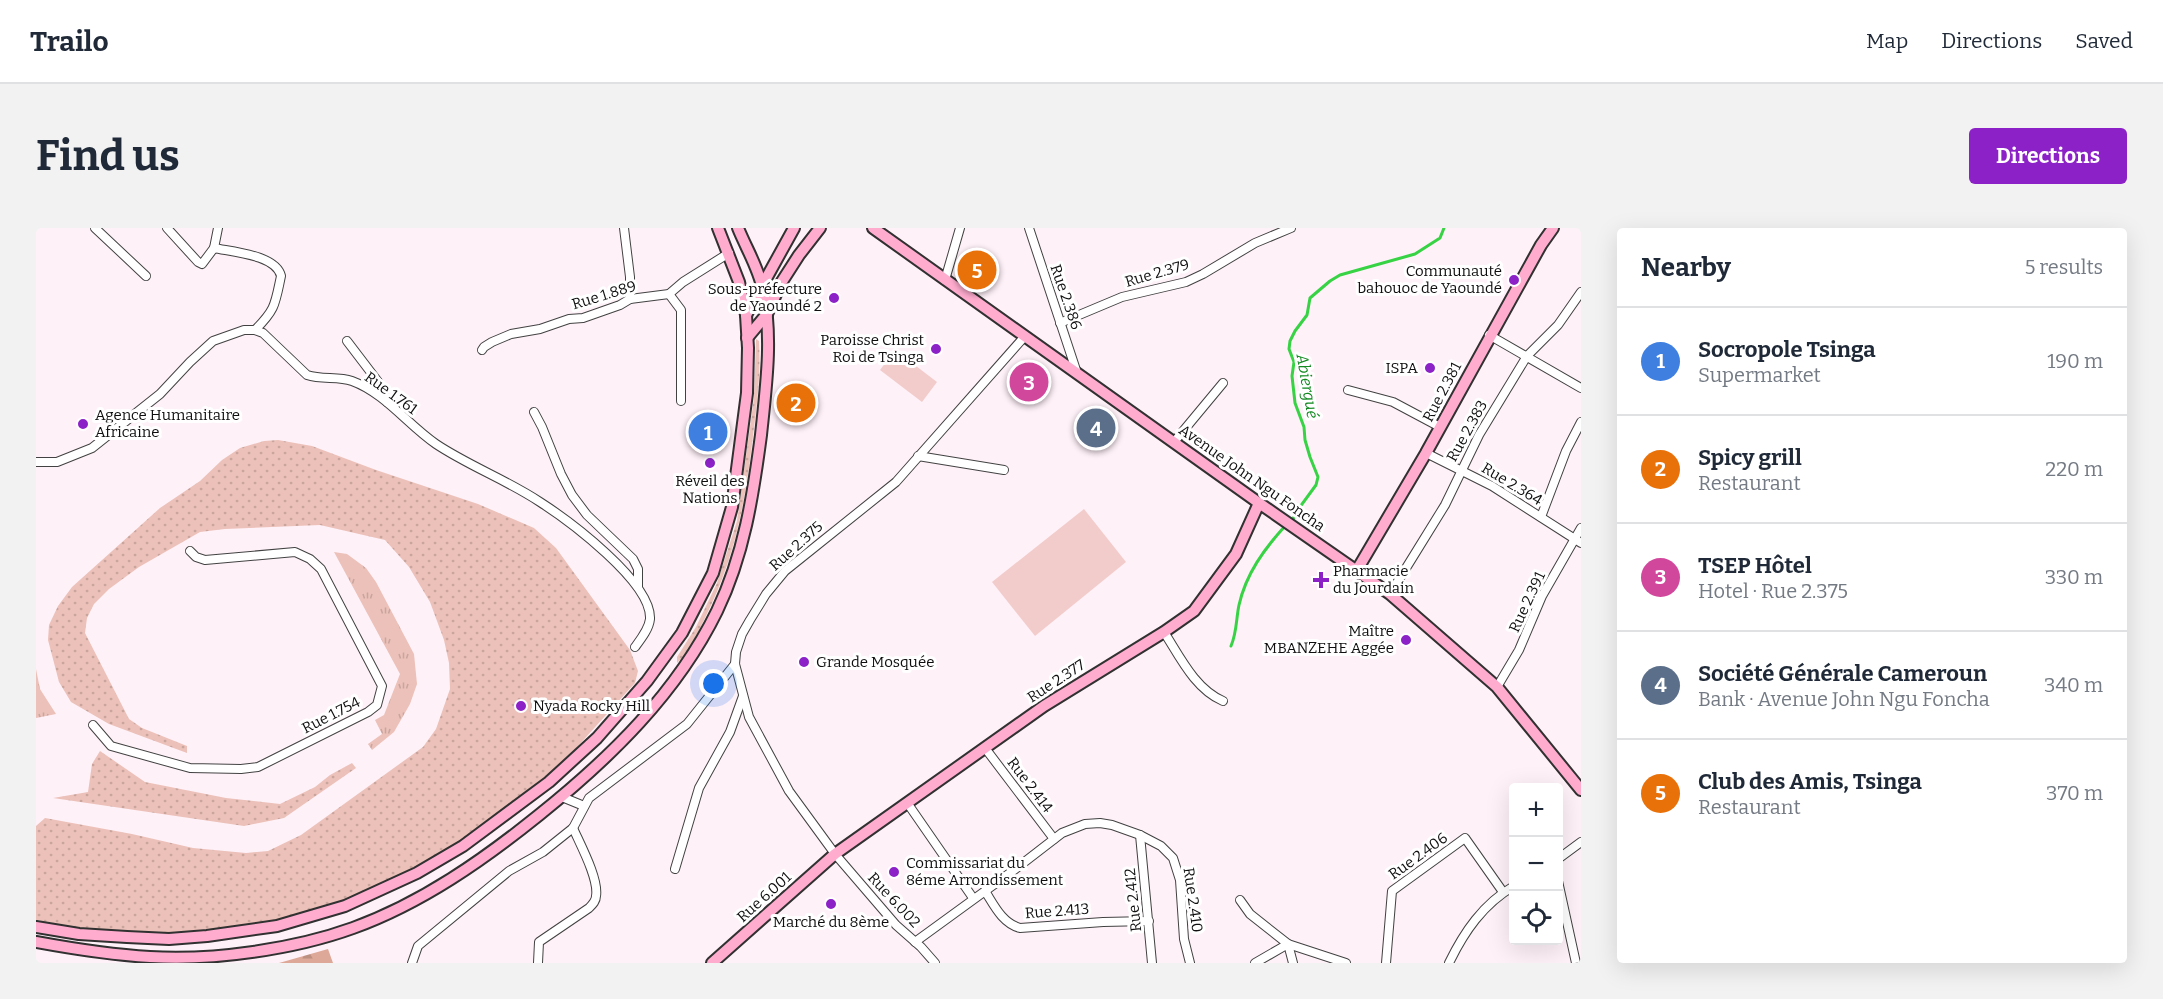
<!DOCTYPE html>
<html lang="en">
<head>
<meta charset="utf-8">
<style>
	:root { --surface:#fff; --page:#f2f2f3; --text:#1f2937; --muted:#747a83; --line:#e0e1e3; --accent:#8b21c6 }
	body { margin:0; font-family:Bitter,serif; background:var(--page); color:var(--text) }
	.controls { position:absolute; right:18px; bottom:18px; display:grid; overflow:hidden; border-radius:6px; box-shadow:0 6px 24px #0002 }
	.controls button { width:54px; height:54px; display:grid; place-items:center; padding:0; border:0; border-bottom:2px solid var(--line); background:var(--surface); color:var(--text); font:30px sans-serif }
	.you { position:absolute; left:678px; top:456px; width:21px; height:21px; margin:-15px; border:4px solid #fff; border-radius:50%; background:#1a73e8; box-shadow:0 0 0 9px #1a73e833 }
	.badge { display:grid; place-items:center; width:39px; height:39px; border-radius:50%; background:var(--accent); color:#fff; font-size:20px; font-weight:700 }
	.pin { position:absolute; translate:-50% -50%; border:3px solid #fff; box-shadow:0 2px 6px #0006 }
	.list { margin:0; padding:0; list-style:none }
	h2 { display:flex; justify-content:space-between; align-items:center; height:78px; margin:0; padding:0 24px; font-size:26px }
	h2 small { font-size:20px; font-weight:400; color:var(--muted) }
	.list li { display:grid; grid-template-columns:39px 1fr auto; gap:18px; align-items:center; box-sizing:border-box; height:108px; padding:0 24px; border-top:2px solid var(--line) }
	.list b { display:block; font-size:22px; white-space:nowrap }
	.list p { margin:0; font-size:20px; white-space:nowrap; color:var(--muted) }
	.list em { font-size:20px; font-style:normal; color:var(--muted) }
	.icon { flex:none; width:33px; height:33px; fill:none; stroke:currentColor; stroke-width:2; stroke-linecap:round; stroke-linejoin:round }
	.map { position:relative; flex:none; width:1545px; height:735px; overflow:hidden; border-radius:6px }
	header { display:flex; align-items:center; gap:36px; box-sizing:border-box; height:84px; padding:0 30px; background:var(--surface); border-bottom:2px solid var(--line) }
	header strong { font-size:28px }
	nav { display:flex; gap:33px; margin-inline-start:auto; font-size:21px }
	.intro { display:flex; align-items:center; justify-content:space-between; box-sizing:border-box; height:144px; padding:0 36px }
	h1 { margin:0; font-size:42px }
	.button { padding:15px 27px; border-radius:6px; background:var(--accent); color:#fff; font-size:21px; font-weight:700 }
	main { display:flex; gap:36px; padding:0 36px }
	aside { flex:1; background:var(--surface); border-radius:6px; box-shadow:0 6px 24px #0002 }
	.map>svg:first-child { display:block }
	.grass { fill:url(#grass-tufts) }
	.forest { fill:url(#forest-firs) }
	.garden { fill:url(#garden-dots) }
	.pitch { fill:#f2cccb }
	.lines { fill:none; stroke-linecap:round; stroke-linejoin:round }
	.stream { stroke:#37d345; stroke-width:3 }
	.street-casing { stroke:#424242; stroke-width:10 }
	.secondary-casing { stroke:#313131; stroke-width:14 }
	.street { stroke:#fff; stroke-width:8 }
	.secondary { stroke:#ffaccf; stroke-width:10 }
	.poi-dot { fill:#8b21c6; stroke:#fff; stroke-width:2 }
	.labels { text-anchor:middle; stroke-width:6; stroke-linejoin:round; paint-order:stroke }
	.poi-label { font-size:15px; fill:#0f0f0f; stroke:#fff; text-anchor:end }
	.street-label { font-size:15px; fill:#0f0f0f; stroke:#fff }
	.water-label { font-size:16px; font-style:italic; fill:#128921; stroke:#fff }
</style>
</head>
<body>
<header>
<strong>Trailo</strong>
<nav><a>Map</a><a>Directions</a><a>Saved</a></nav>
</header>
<div class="intro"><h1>Find us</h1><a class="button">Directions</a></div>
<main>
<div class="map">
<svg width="1545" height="735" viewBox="0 0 1545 735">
	<defs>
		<pattern id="grass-tufts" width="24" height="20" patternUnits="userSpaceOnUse" patternTransform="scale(1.5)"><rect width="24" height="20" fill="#ecc1b9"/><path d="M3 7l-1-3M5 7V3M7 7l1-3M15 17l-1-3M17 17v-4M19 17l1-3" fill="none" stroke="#c9a59e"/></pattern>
		<pattern id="forest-firs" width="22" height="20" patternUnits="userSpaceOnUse" patternTransform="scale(1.5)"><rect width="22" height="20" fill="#dda897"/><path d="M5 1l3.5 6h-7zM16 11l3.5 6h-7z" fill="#bc8f81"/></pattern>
		<pattern id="garden-dots" width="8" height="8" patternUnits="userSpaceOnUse" patternTransform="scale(1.5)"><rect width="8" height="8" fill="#ecc1b9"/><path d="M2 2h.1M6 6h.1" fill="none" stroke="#c9a59e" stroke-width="1.8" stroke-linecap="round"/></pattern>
	</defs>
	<rect width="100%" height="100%" fill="#fff1f8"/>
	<g class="grass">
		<path d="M 298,324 L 311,326 L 330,340 L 340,354 L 378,426 L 381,456 L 374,476 L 358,504 L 336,522 L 332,516 L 346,506 L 339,492 L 348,487 L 364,446 Z"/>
		<path d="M 0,441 L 4,461 L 20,486 L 0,490 Z"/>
	</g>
	<path class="forest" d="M 292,721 L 297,735 L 243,735 Z"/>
	<g class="garden">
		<path d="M 720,111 L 723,113 C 725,145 721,176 717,208 C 709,277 699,330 668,392 C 661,406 653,425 641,435 L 641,429 L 660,399 L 681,355 L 701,293 L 718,170 Z"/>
		<path d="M 242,212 L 276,218 L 340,242 L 442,276 L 498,300 L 520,320 L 594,422 L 602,443 L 599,455 L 532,529 L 501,556 L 424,614 L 373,645 L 303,676 L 247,692 L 172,703 L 101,705 L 47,701 L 0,692 L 0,598 L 9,590 L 96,606 L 157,620 L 210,625 L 232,623 L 265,607 L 387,519 L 400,501 L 414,461 L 413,435 L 408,412 L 394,374 L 373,339 L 349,312 L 284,297 L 189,301 L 164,304 L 103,339 L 73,361 L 58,376 L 51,390 L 49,405 L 93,491 L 106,500 L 151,518 L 151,525 L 73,496 L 35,474 L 23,454 L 12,412 L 13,397 L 22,378 L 36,359 L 124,280 L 164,253 L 186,232 L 204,220 L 228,213 Z"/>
		<path d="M 64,523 L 109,554 L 190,570 L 244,576 L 279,559 L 294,547 L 316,535 L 320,540 L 248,590 L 208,598 L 17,570 L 52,564 L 56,536 Z"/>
	</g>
	<g class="pitch">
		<path d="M 859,122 L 901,154 L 886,174 L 844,142 Z"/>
		<path d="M 1048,281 L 1090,334 L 999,408 L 956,354 Z"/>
	</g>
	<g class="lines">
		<g class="stream">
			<path d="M 1255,295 L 1261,283 L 1280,257 L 1282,249 L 1274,229 L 1269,212 L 1268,199 L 1259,175 L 1256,148 L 1258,134 L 1253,121 L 1254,113 L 1259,103 L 1271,87 L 1274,70 L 1294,53 L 1304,47 L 1379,26 L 1404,10 L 1408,0"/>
			<path d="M 1195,418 C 1201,404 1200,391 1203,377 C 1210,346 1228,321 1250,297"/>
		</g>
		<defs>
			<g id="street">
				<path d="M 59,0 L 110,48"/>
				<path d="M 131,0 L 162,34 L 166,36 L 178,20 L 182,0"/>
				<path d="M 588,0 L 594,49 L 594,71"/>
				<path d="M 993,0 L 1041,145"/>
				<path d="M 178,20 C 197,24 240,27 245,48 C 239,76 240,81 219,102"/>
				<path d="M 909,52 L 924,0"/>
				<path d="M 633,66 L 645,82 L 645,173"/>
				<path d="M 1024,95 L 1086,69 L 1150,54 L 1167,46 L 1219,15 L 1255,0"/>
				<path d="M 1453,107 L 1545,160"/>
				<path d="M 311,113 L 343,155 L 351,174"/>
				<path d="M 446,122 L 448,119 L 456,114 L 475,106 L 504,101 L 533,91 L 547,90 L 584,77 L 594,71 L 633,66 L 647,54 L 693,25"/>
				<path d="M 1312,162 L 1357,174 L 1404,199"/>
				<path d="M 498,184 L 506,199 L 525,246 L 536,267 L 551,287 L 597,331 L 602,341 L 602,359"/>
				<path d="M 1138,214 L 1187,155"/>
				<path d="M 1390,225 L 1456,258 L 1545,315"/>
				<path d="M 882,228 L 968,242"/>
				<path d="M 0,234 L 21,234 L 56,220 L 124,166 L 154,134 L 177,113 L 208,102 L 219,102 L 227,105 L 271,147 C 286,152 302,148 316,153 C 349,165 372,197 400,216 C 433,238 471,252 504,274 C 532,292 616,354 614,391 C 613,401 605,411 599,419"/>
				<path d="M 1505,289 L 1530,223 L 1545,194"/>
				<path d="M 1354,366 L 1409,277 L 1443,207 L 1491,128 L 1522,97 L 1545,64"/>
				<path d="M 1128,404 C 1144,429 1159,461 1187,473"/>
				<path d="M 1461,459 L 1483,422 L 1506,368 L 1545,300"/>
				<path d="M 57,497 L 75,518 L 154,540 L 205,541 L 222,539 L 332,484 L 341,477 L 346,458 L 285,341 L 274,331 L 259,324 L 169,332 L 160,329 L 154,323"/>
				<path d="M 949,520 L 1018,611"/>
				<path d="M 526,569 L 548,578"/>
				<path d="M 872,576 L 937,670"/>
				<path d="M 1104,607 L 1116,735"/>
				<path d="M 1522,631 L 1545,614"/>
				<path d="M 639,641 L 663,560 L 694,504 L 707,468"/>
				<path d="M 1522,653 L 1540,735"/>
				<path d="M 949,663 C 958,677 966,695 984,700 L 1067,694 L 1113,693"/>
				<path d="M 1204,672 L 1214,686 L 1252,716 L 1257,735"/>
				<path d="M 879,714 L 978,642 L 1026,605 L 1049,596 L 1064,595 L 1076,597 L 1104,607 L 1125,618 L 1137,630 L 1144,652 L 1148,711 L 1154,735"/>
				<path d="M 376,735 L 382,718 L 473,643 L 507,624 L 537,600 L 553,570 L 651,496 L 699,436"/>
				<path d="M 502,735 L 503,714 L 553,680 C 557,676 560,673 560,668 C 563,651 544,616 537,600"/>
				<path d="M 899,735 L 885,719 L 860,697 L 799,626 L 753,563 L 713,489 L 699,436 L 700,424 L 706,406 L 714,392 L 730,366 L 749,343 L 860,254 L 989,108"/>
				<path d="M 1219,735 L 1252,716 L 1310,735"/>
				<path d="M 1350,735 L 1356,663 L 1429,610 L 1467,664"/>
				<path d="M 1413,735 C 1428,704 1447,676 1478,658"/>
			</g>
			<g id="secondary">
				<path d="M 837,0 L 1223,275 L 1354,366 L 1461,459 L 1545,562"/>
				<path d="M 710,87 L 758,0"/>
				<path d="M 711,110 L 731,86 L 745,55 L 763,27 L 784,0"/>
				<path d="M 1321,342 L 1390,225 L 1505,17 L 1517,0"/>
				<path d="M 0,699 L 43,706 L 91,709 L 133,711 L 171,708 L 241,698 L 309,678 L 381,645 L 427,618 L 513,554 L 561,510 L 611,453 L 646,405 L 677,345 L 696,279 L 711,165 L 712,120 L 710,87 L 703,54 L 682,0"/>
				<path d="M 0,714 C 38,721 76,727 114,729 C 177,733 259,721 317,700 C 386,675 447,632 503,587 C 574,530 641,465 681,383 C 708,327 717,268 725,207 C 730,159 737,109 727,62 C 723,41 710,20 702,0"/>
				<path d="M 676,735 L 799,626 L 1008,478 L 1128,404 L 1158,383 L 1200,326 L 1223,275"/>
			</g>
		</defs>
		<use href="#street" class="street-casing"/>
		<use href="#secondary" class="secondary-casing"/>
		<use href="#street" class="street"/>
		<use href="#secondary" class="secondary"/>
	</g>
	<g class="poi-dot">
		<circle cx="1478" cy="52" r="6"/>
		<circle cx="798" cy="70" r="6"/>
		<circle cx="900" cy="121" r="6"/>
		<circle cx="1394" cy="140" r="6"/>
		<circle cx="47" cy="196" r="6"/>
		<circle cx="674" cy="235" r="6"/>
		<path d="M1282 343h6v6h6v6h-6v6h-6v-6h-6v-6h6z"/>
		<circle cx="1370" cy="412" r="6"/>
		<circle cx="768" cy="434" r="6"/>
		<circle cx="485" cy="478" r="6"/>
		<circle cx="858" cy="644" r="6"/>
		<circle cx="795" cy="676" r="6"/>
	</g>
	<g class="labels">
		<g class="poi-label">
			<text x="1466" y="48">Communauté<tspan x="1466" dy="17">bahouoc de Yaoundé</tspan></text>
			<text x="786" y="66">Sous-préfecture<tspan x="786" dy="17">de Yaoundé 2</tspan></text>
			<text x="888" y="117">Paroisse Christ<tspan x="888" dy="17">Roi de Tsinga</tspan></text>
			<text x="1382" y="145">ISPA</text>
			<text x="59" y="192" text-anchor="start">Agence Humanitaire<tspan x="59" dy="17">Africaine</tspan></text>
			<text x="674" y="258" text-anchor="middle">Réveil des<tspan x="674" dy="17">Nations</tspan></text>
			<text x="1297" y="348" text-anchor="start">Pharmacie<tspan x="1297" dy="17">du Jourdain</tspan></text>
			<text x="1358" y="408">Maître<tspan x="1358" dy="17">MBANZEHE Aggée</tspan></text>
			<text x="780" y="439" text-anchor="start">Grande Mosquée</text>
			<text x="497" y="483" text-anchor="start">Nyada Rocky Hill</text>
			<text x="870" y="640" text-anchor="start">Commissariat du<tspan x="870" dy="17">8éme Arrondissement</tspan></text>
			<text x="795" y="699" text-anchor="middle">Marché du 8ème</text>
		</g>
		<g class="street-label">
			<text transform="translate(1121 45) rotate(-16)" y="5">Rue 2.379</text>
			<text transform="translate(568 67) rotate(-17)" y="5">Rue 1.889</text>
			<text transform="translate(1030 69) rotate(71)" y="5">Rue 2.386</text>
			<text transform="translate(1406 164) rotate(-62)" y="5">Rue 2.381</text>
			<text transform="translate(355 165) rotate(36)" y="5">Rue 1.761</text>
			<text transform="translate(1431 203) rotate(-61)" y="5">Rue 2.383</text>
			<text transform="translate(1216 250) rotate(35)" y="5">Avenue John Ngu Foncha</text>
			<text transform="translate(1476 256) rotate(31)" y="5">Rue 2.364</text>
			<text transform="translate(760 318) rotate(-42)" y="5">Rue 2.375</text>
			<text transform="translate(1491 374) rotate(-65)" y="5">Rue 2.391</text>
			<text transform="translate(1020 453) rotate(-33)" y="5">Rue 2.377</text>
			<text transform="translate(295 487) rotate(-27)" y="5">Rue 1.754</text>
			<text transform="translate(994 557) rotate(53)" y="5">Rue 2.414</text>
			<text transform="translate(1382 628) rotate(-36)" y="5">Rue 2.406</text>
			<text transform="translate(728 669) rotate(-42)" y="5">Rue 6.001</text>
			<text transform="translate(858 672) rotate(47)" y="5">Rue 6.002</text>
			<text transform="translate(1097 672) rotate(-96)" y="5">Rue 2.412</text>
			<text transform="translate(1157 672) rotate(82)" y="5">Rue 2.410</text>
			<text transform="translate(1021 683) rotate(-4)" y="5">Rue 2.413</text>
		</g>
		<g class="water-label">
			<text transform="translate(1272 158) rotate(80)" y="6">Abiergué</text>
		</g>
	</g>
</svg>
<div class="controls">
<button>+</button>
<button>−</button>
<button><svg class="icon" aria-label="locate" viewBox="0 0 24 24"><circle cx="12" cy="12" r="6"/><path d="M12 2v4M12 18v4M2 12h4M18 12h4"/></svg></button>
</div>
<div class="you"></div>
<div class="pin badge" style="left:672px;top:204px;background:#3f7fe0">1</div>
<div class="pin badge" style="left:760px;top:175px;background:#e8710a">2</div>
<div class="pin badge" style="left:993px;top:154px;background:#d1479c">3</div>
<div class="pin badge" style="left:1060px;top:200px;background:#5c6f8a">4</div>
<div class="pin badge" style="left:941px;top:42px;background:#e8710a">5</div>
</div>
<aside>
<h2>Nearby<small>5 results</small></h2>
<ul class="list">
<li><span class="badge" style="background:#3f7fe0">1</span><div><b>Socropole Tsinga</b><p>Supermarket</p></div><em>190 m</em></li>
<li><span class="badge" style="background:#e8710a">2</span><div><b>Spicy grill</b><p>Restaurant</p></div><em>220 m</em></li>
<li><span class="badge" style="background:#d1479c">3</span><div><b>TSEP Hôtel</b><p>Hotel · Rue 2.375</p></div><em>330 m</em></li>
<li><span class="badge" style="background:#5c6f8a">4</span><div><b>Société Générale Cameroun</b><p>Bank · Avenue John Ngu Foncha</p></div><em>340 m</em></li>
<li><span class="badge" style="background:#e8710a">5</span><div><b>Club des Amis, Tsinga</b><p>Restaurant</p></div><em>370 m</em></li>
</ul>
</aside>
</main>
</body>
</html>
